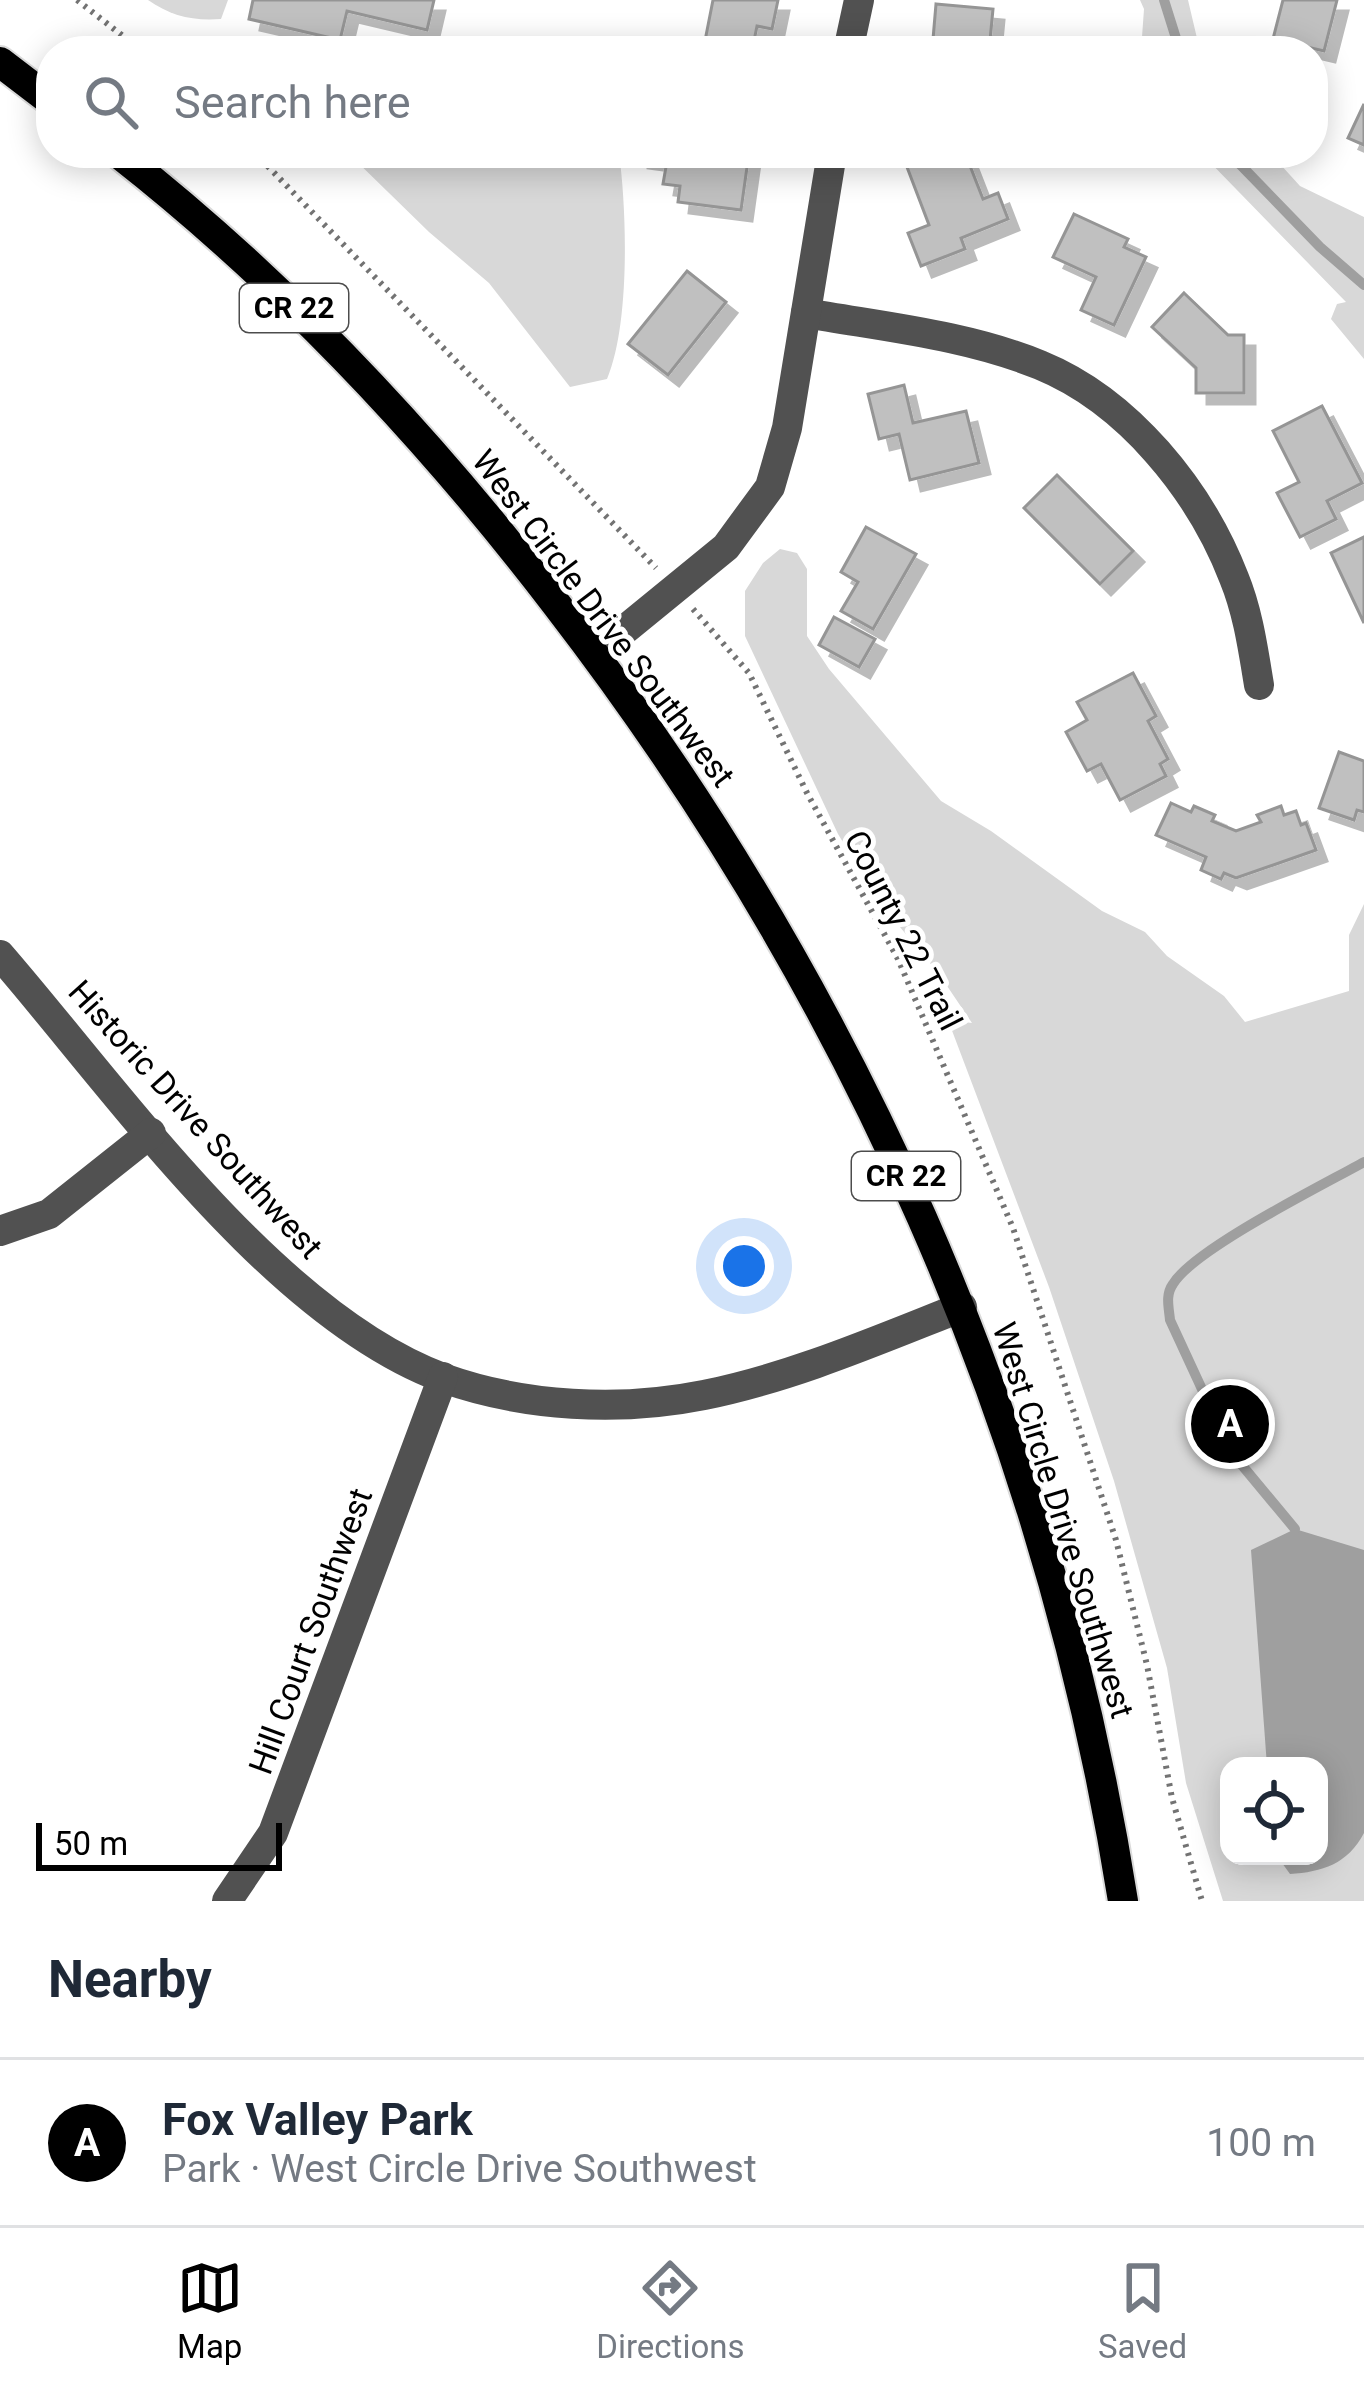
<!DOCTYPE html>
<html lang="en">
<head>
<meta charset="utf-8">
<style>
	:root { --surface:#fff; --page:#f6f6f7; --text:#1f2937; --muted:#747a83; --line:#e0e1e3; --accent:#000 }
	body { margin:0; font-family:Roboto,sans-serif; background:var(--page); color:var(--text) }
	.controls { position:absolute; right:36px; bottom:36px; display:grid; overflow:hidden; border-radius:24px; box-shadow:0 6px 30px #0003 }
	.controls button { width:108px; height:108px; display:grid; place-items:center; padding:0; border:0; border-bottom:3px solid var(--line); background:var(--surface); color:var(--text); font:60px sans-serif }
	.scale { position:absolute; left:36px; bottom:30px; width:246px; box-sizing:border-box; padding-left:12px; border:6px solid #000; border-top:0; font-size:33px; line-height:42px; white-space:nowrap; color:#000; -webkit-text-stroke:9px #fff; paint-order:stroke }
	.you { position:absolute; left:744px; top:1266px; width:42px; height:42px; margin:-30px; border:9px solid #fff; border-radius:50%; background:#1a73e8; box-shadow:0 0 0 18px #1a73e833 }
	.badge { display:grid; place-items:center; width:78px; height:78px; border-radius:50%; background:var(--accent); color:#fff; font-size:39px; font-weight:700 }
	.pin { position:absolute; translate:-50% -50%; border:6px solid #fff; box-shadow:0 3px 12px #0006 }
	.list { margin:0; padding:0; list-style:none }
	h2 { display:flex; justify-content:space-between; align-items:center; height:156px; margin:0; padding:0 48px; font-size:51px }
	h2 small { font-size:39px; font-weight:400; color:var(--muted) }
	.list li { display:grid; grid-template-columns:78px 1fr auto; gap:36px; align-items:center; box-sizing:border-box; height:168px; padding:0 48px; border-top:3px solid var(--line) }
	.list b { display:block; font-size:45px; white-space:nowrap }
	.list p { margin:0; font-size:39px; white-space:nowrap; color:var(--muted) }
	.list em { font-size:39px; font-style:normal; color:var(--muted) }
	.icon { flex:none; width:66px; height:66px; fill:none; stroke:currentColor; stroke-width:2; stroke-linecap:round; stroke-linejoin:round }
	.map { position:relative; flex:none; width:1364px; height:1901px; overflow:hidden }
	.search { position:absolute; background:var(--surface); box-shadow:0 6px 30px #0003; left:36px; right:36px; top:36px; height:132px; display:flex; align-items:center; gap:30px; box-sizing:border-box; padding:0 42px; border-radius:48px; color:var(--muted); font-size:45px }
	.sheet { height:324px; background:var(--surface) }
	nav { display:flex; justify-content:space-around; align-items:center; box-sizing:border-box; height:168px; border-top:3px solid var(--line); background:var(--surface); font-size:33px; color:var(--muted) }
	nav a { display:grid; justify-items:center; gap:6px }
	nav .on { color:var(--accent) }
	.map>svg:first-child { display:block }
	.green { fill:#d8d8d8; fill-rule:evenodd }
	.water { fill:#9f9f9f }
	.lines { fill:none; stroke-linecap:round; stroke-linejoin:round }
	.stream { stroke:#9f9f9f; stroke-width:10 }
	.building { fill:#c0c0c0; stroke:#959595; stroke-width:3; filter:url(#shadow) }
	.major-casing { stroke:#dbdbdb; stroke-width:34 }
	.path { stroke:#737373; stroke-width:6; stroke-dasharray:3 6; stroke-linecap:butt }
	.minor { stroke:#515151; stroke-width:30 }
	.major { stroke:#000; stroke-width:30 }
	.labels { text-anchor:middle; stroke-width:10; stroke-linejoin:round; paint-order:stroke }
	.shield { fill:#fff; stroke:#4c4c4c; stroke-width:3 }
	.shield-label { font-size:30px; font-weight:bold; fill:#000 }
	.street-label { font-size:33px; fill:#000; stroke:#fff }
</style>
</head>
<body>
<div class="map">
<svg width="1364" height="1901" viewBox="0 0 1364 1901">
	<defs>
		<filter id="shadow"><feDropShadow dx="11" dy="11" stdDeviation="0" flood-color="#0004"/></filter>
	</defs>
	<rect width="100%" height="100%" fill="#fff"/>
	<g class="green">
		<path d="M 148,0 L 228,0 L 221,19 C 192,21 171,16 148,0 Z"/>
		<path d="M 1140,0 L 1188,0 L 1200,51 L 1141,51 L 1144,9 Z"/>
		<path d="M 415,38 L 578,38 L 601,51 L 364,51 Z"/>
		<path d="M 348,153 L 619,153 C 627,212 630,325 607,379 L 570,387 L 489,283 L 429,232 Z"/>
		<path d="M 1201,153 L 1270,153 L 1300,186 L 1364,217 L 1364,359 L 1331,319 L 1337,304 L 1346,302 Z"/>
		<path d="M 780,549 L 797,553 L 807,569 L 807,636 L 829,669 L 941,801 L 991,831 L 1102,911 L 1145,932 L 1167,956 L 1224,996 L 1245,1022 L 1349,991 L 1349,935 L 1364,904 L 1364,1901 L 1223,1901 L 1186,1783 L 1167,1668 L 1114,1481 L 1049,1287 L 948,1020 L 972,1023 L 939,974 L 880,903 L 838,834 L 745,636 L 745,591 L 763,563 ZM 1229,1766 L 1319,1766 L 1319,1856 L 1229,1856 Z"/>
	</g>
	<path class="water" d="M 1295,1529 L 1364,1550 L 1364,1833 C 1348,1864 1322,1872 1290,1874 L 1277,1856 L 1319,1856 L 1319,1766 L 1267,1766 L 1251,1550 Z"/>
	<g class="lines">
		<g class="stream">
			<path d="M 1164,0 L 1180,51"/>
			<path d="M 1229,153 L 1320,247 L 1364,285"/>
			<path d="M 1295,1529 L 1231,1452 L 1170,1320 C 1169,1308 1165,1295 1173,1284 C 1194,1249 1323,1185 1364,1162"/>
		</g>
	</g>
	<g class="building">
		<path d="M 253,0 L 434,0 L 427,30 L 347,11 L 340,40 L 249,19 Z"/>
		<path d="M 713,0 L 778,0 L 772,29 L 757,26 L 752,51 L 703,51 Z"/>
		<path d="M 1283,0 L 1337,0 L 1324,51 L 1273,39 Z"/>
		<path d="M 936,4 L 993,9 L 989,51 L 932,51 Z"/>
		<path d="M 1364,104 L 1364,145 L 1348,138 Z"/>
		<path d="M 637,153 L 749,153 L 741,210 L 678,202 L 680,186 L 663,184 L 667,161 L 637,157 Z"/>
		<path d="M 942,153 L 965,153 L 983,199 L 998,193 L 1008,219 L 961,238 L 965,249 L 921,266 L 908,233 L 929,225 L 907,167 Z"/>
		<path d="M 1074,214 L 1128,239 L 1124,247 L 1146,257 L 1114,325 L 1081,310 L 1096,277 L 1053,257 Z"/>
		<path d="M 687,271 L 726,302 L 668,375 L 628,344 Z"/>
		<path d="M 1184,293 L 1228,335 L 1244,335 L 1244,393 L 1196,393 L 1196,368 L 1152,327 Z"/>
		<path d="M 904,385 L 913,423 L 966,411 L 979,463 L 910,480 L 899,434 L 879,439 L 868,394 Z"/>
		<path d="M 1322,406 L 1362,483 L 1327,501 L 1336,519 L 1300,537 L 1277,493 L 1299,482 L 1273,431 Z"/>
		<path d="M 1057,475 L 1133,551 L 1100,584 L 1024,508 Z"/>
		<path d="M 866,527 L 916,554 L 873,629 L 841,611 L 858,582 L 841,572 Z"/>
		<path d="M 1364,537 L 1364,623 L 1331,553 Z"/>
		<path d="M 834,617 L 875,639 L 859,667 L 819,645 Z"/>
		<path d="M 1133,673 L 1156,716 L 1148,721 L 1168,759 L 1160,764 L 1166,776 L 1120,800 L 1101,764 L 1087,771 L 1066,732 L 1087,720 L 1077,702 Z"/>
		<path d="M 1339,752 L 1364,761 L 1364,812 L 1357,810 L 1354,820 L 1319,808 Z"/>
		<path d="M 1171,803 L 1191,812 L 1194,806 L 1215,815 L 1212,821 L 1236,831 L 1261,822 L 1257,815 L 1281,806 L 1284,815 L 1296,811 L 1301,825 L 1306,823 L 1316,850 L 1236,878 L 1224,873 L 1221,879 L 1201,870 L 1206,857 L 1156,835 Z"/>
	</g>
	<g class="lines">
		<defs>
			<g id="major">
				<path d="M 0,62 L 51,101"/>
				<path d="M 118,153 C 284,283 429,438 557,605 C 850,985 1048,1426 1123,1901"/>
			</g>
		</defs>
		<use href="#major" class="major-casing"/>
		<g class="path">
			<path d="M 77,0 L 142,51"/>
			<path d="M 255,153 L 656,568"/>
			<path d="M 693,609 L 749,673 L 807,793 L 898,959 L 1013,1228 L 1116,1540 L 1147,1665 L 1172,1798 L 1202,1901"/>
		</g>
		<g class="minor">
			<path d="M 848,51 L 859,0"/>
			<path d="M 806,313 C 884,327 967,335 1040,365 C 1128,401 1200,490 1234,578 C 1248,612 1253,649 1259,685"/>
			<path d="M 595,654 L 726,547 L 770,487 L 787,428 L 832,153"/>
			<path d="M 0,955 C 117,1090 273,1315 443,1378 C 524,1407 620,1412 704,1395 C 793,1377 878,1340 962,1307"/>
			<path d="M 0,1231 L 49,1214 L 151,1133"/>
			<path d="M 227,1901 L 273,1833 L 443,1377"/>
		</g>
		<use href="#major" class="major"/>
	</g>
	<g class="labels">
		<g class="shield">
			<rect x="240" y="284" width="108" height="48" rx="9"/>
			<rect x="852" y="1152" width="108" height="48" rx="9"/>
		</g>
		<g class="shield-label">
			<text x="294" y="318">CR 22</text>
			<text x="906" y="1186">CR 22</text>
		</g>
		<g class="street-label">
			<text transform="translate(604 618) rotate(53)" y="12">West Circle Drive Southwest</text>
			<text transform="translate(904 930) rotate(63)" y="12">County 22 Trail</text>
			<text transform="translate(196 1119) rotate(48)" y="12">Historic Drive Southwest</text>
			<text transform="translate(1064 1520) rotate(73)" y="12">West Circle Drive Southwest</text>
			<text transform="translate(310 1631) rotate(-70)" y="12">Hill Court Southwest</text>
		</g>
	</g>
</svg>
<div class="controls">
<button><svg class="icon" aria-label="locate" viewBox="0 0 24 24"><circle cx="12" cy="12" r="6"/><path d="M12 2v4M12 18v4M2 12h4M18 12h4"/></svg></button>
</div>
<div class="scale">50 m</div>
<div class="you"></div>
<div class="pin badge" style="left:1230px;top:1424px">A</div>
<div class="search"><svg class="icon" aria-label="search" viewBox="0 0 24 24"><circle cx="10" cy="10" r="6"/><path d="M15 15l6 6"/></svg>Search here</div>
</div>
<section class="sheet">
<h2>Nearby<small></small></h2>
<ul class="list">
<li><span class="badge">A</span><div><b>Fox Valley Park</b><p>Park · West Circle Drive Southwest</p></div><em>100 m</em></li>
</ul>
</section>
<nav>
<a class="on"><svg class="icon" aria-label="map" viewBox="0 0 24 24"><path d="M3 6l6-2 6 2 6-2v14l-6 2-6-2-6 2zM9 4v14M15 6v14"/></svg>Map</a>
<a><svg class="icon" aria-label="directions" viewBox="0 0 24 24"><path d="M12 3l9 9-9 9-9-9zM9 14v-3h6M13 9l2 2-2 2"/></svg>Directions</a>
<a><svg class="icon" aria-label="saved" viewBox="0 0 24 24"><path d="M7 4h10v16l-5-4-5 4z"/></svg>Saved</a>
</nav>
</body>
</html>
